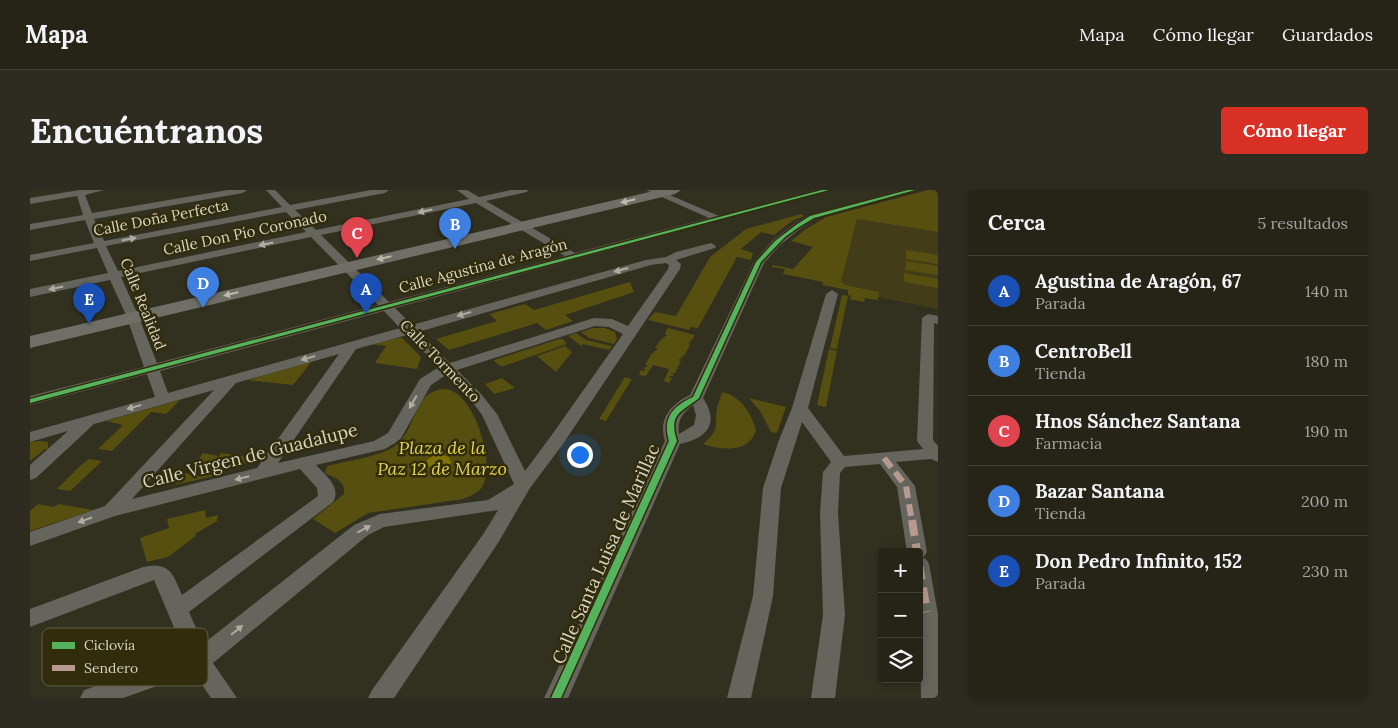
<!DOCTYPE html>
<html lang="es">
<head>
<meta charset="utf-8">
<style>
	:root { --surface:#262417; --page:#2e2c20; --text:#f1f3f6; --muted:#a4a4a1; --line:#424136; --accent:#d93025 }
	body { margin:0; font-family:Lora,serif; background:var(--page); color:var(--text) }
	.controls { position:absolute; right:15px; bottom:15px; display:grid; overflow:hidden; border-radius:5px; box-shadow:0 2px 8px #0003 }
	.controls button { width:45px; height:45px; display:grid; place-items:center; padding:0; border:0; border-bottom:1px solid var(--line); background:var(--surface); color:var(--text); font:25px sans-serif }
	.you { position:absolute; left:549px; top:264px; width:18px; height:18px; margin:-12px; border:4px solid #fff; border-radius:50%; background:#1a73e8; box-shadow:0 0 0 8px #1a73e833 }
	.badge { display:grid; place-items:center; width:32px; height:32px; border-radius:50%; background:var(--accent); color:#fff; font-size:16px; font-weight:700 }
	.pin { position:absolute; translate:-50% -41px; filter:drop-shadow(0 1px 2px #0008) }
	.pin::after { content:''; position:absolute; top:26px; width:18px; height:15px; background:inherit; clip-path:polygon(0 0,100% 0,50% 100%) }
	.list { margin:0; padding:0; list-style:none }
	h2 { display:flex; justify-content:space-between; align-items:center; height:65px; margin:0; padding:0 20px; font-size:21px }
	h2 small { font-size:16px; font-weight:400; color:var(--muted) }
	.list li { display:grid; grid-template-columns:32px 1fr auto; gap:15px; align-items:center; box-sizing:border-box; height:70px; padding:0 20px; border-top:1px solid var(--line) }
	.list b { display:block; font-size:19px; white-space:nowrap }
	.list p { margin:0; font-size:16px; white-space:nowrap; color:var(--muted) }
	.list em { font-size:16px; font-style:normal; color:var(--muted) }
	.icon { flex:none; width:28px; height:28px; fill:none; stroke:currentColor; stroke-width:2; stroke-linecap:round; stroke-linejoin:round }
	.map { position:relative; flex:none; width:908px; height:508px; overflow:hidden; border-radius:5px }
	header { display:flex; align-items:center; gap:30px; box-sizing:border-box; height:70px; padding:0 25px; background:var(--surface); border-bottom:1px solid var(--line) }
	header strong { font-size:24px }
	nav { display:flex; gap:28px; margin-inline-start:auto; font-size:18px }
	.intro { display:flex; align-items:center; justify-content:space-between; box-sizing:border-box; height:120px; padding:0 30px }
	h1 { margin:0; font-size:35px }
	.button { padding:12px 22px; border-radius:5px; background:var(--accent); color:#fff; font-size:18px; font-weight:700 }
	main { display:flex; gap:30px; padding:0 30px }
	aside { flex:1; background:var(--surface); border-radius:5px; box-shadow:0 2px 8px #0003 }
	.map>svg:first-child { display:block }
	.built { fill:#423d18 }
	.green { fill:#574f0f }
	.water { fill:#7e7204 }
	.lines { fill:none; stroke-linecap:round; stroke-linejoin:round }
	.street { fill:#65645d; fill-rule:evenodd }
	.secondary { fill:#6f6e67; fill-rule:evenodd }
	.quiet-far1 { stroke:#b69a8f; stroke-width:6; stroke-dasharray:12 6; stroke-linecap:butt }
	.quiet { stroke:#b69a8f; stroke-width:8; stroke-dasharray:16 8; stroke-linecap:butt }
	.cycleway-casing { stroke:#302c0c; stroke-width:3 }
	.cycleway { fill:#56b35d; fill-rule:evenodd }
	.oneway { fill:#bcbaac }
	.oneway2 { fill:#aead9f }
	.labels { text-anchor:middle; stroke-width:5; stroke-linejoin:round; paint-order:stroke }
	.far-street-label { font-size:15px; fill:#d6d4c3; stroke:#302c0c }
	.park-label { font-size:18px; font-style:italic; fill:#e4d350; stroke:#302c0c }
	.street-label { font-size:18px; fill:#d6d4c3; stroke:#302c0c }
	.key { fill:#302c0c; stroke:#625e43; stroke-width:1 }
	.key-label { font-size:14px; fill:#d6d4c3 }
</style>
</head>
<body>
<header>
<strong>Mapa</strong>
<nav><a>Mapa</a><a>Cómo llegar</a><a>Guardados</a></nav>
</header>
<div class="intro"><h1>Encuéntranos</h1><a class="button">Cómo llegar</a></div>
<main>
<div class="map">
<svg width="908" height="508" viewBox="0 0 908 508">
	<rect width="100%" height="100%" fill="#32301f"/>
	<path class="built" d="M 827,29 L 908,42 L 908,119 L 848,107 L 849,102 L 816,95 L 811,92 Z"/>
	<g class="green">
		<path d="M 898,0 L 908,0 L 908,42 L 827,29 L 811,92 L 816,95 L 849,102 L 848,110 L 835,108 L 834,112 L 820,109 L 821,106 L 818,105 L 818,100 L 792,95 L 793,92 L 753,84 L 755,79 L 742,77 L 743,75 L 763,79 L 783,57 L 761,51 L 776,39 L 796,27 Z"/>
		<path d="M 771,24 L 774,26 L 762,31 L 744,45 L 731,42 L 711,59 L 723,63 L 721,70 L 707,67 L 668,138 L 661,137 L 659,140 L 618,130 L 625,122 L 646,126 L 680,67 L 716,39 Z"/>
		<path d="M 876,60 L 908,65 L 908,74 L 876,69 Z"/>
		<path d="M 876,71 L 908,76 L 908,85 L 875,80 Z"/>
		<path d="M 874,83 L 908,89 L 908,98 L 874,92 Z"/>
		<path d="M 600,92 L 604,102 L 535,125 L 543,131 L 516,140 L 507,133 L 419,160 L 406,149 L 467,131 L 459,124 L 495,114 L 504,120 Z"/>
		<path d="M 812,105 L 818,106 L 807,159 L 800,158 Z"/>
		<path d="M 563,138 L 575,138 L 585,142 L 587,149 L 584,154 L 559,148 L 551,142 Z"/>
		<path d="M 638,138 L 665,145 L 662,150 L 659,151 L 661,153 L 658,153 L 660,155 L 654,166 L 650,167 L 653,168 L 648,170 L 651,171 L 645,183 L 641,183 L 644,184 L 643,186 L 640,186 L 639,187 L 642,188 L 639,193 L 634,191 L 639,179 L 623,175 L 616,186 L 609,185 L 611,180 L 615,181 L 615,179 L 612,178 L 617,177 L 617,175 L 615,175 L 622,163 L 625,164 L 623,162 L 628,159 L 625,158 L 632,148 L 635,149 L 633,147 L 637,146 L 635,143 Z"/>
		<path d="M 546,143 L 556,150 L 582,156 L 579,160 L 553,154 L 551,156 L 538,146 Z"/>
		<path d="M 367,148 L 372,148 L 391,167 L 387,179 L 345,173 L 356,156 L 341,154 Z"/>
		<path d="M 529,149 L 533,149 L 537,154 L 474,176 L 470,176 L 464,171 L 464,170 Z"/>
		<path d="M 535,156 L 542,162 L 526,182 L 507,166 Z"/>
		<path d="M 799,159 L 807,161 L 796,217 L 787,215 Z"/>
		<path d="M 282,171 L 263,195 L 218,190 Z"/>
		<path d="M 595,187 L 602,189 L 576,231 L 569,229 Z"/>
		<path d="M 472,188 L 485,198 L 464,204 L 455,194 Z"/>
		<path d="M 416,199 C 444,203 464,269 454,293 C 451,302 441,306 433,309 L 338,323 L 305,343 L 283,329 L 314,304 C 316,291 305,288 295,283 L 297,276 C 317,271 349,267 365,256 C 388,239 383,199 416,199 Z"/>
		<path d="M 692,202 C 711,206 721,223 726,240 C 719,264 691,260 673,254 C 691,238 684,238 687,218 C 688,213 691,207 692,202 Z"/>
		<path d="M 719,208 L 756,217 L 747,243 L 741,242 L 730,221 Z"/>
		<path d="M 150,210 L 136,224 L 121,222 L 82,261 L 68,259 L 93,235 L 76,231 Z"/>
		<path d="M 8,251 L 18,252 L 18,259 L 15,259 L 0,271 L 0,252 Z"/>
		<path d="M 173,263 L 189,266 L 191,263 L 226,268 L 213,275 L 187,281 L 188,285 L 145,295 L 155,283 L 169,286 L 176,279 L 164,276 Z"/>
		<path d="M 59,269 L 72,271 L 40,301 L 27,299 L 50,276 Z"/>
		<path d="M 8,314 L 24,317 L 28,314 L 63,320 L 0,341 L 0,321 Z"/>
		<path d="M 175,320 L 176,328 L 188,325 L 187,331 L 165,344 L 166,346 L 138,367 L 117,372 L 110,348 L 139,338 L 137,329 Z"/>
	</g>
	<path class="water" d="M 410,264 L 419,267 L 421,273 L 416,279 L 411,280 L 397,276 L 397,270 L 404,265 Z"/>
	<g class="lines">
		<g class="street">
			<path d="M 50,0 L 74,0 L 55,5 L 62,23 L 198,0 L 217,0 L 213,3 L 64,29 L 74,51 L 252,17 L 236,0 L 245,0 L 260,15 L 341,0 L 359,0 L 355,3 L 265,20 L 286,40 L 439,9 L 427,0 L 437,0 L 449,7 L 481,0 L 498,0 L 497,2 L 456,11 L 545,63 L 679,28 L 616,0 L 628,0 L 689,26 L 787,0 L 801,0 L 365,118 L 382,135 L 616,70 L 636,67 L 646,62 L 681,53 L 686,56 L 685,58 L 646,70 L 651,74 L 650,79 L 533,254 L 500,298 L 468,353 L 364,508 L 338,508 L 342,500 L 454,343 L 468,320 L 354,337 L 338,345 L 183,473 L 207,508 L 181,508 L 164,483 L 93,508 L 50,508 L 54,500 L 156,466 L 124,390 L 0,437 L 0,419 L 113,377 C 140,372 142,382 152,405 L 288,306 L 287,298 L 270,279 L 85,326 L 0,356 L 0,342 L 75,316 L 184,200 L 64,234 L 6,288 L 0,290 L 0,275 L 38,241 L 0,252 L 0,242 L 125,207 L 117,184 L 0,215 L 0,206 L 114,177 L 96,125 L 80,90 L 0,107 L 0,99 L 78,83 L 67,58 L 0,71 L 0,65 L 64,53 L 55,30 L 0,40 L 0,34 L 53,25 L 47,6 L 0,14 L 0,8 ZM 446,13 L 535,66 L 359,112 L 291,45 ZM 256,22 L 276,42 L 88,81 L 76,56 ZM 281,47 L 348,115 L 127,173 L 108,125 L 91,87 ZM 636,73 L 639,75 L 638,79 L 598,136 L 582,129 L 564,128 L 420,173 L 388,142 L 621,75 ZM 354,121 L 370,138 L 138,203 L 130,181 ZM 565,136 L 579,137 L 593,144 L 521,246 L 495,281 L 467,224 L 451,204 L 427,180 ZM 377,145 L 409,177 L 390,189 L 358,243 L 344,251 L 248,273 L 326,159 ZM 309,164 L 227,278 L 102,309 L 206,193 ZM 416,185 L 441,210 L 452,225 L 484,294 L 458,310 L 350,324 L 324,335 L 173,454 L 159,422 L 303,312 C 312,297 295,285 286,275 L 355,259 L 370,250 L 401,195 Z"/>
			<path d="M 873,0 L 887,0 L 785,29 L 771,38 L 750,55 L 734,73 L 673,208 C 690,234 677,248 650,254 L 538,508 L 514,508 L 635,251 C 628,229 641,214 660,205 L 724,72 L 743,50 L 764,34 L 779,25 ZM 663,215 L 666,225 L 664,235 L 649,244 C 647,231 652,223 663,215 Z"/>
			<path d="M 802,100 L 808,104 L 778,218 L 814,266 L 893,259 L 887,251 L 892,128 L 898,124 L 908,126 L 908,134 L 904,133 L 903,250 L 908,256 L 908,272 L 901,269 L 866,272 L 885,296 L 897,362 L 893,368 L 896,369 L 899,374 L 908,424 L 908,508 L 891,508 L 889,362 L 877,362 L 867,297 L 850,274 L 815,277 L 810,283 L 808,323 L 815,425 L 805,508 L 781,508 L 793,425 L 790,323 L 793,282 L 801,272 L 772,232 L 751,298 L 743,406 L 721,508 L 697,508 L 723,406 L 733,298 L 749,250 L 762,218 L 796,104 Z"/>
		</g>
		<path class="secondary" d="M 628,0 L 651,0 L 645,4 L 0,158 L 0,146 Z"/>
		<path class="quiet-far1" d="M 854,268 L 876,296 L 882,332"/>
		<g class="quiet">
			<path d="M 882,330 L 887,362"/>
			<path d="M 889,374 L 897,422"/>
		</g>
		<defs>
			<g id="cycleway">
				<path d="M 792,0 L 799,0 L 0,213 L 0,209 Z"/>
				<path d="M 878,0 L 885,0 L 784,28 L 769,37 L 755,47 L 731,72 L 669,208 C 652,222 638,223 647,251 L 531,508 L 521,508 L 639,251 C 632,228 643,216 663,207 L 726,72 L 745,51 L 766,35 L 780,26 Z"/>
			</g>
		</defs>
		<use href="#cycleway" class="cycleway-casing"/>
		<use href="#cycleway" class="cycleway"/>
	</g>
	<defs><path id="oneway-solid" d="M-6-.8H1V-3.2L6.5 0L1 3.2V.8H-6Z" transform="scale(1.25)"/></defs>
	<g class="oneway">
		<use href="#oneway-solid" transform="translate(598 11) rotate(167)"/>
		<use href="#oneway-solid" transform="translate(354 68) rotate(167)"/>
		<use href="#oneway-solid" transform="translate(201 104) rotate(167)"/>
	</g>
	<g class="oneway2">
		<use href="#oneway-solid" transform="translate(395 21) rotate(168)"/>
		<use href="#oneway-solid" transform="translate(99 49) rotate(-11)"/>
		<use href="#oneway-solid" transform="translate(236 54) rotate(168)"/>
		<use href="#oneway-solid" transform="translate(591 80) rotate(165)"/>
		<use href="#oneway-solid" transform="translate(26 98) rotate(168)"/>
		<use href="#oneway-solid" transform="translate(434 124) rotate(164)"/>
		<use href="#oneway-solid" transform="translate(278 168) rotate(164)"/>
		<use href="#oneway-solid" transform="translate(383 212) rotate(120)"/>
		<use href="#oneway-solid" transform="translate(104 217) rotate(164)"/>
		<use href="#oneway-solid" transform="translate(212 288) rotate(166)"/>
		<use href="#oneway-solid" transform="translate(55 330) rotate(161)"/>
		<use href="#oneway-solid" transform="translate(334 339) rotate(-28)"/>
		<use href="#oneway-solid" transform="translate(207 440) rotate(-39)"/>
	</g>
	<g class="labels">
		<g class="far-street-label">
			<text transform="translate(131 28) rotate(-11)" y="5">Calle Doña Perfecta</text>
			<text transform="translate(215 43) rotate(-12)" y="5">Calle Don Pío Coronado</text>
			<text transform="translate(453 76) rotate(-15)" y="5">Calle Agustina de Aragón</text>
			<text transform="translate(113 114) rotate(68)" y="5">Calle Realidad</text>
			<text transform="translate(410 171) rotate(46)" y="5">Calle Tormento</text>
		</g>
		<g class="park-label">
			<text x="412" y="264">Plaza de la<tspan x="412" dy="21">Paz 12 de Marzo</tspan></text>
		</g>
		<g class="street-label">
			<text transform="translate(220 266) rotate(-14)" y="6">Calle Virgen de Guadalupe</text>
			<text transform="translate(576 364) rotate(-66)" y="6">Calle Santa Luisa de Marillac</text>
		</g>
	</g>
	<rect x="12" y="438" width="166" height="58" rx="8" class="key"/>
	<rect x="22" y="452" width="23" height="7" fill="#56b35d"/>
	<rect x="22" y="475" width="23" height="6" fill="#b69a8f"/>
	<g class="key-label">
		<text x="54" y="460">Ciclovía</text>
		<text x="54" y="483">Sendero</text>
	</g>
</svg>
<div class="controls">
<button>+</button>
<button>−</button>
<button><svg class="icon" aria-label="layers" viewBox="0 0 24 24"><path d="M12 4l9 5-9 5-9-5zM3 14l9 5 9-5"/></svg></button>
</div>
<div class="you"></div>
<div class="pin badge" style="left:336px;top:124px;background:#1a4fb4">A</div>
<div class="pin badge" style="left:425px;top:59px;background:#3f7fe0">B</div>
<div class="pin badge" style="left:327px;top:68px;background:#e0444e">C</div>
<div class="pin badge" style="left:173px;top:118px;background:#3f7fe0">D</div>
<div class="pin badge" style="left:59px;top:134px;background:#1a4fb4">E</div>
</div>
<aside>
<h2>Cerca<small>5 resultados</small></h2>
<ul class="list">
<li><span class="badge" style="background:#1a4fb4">A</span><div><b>Agustina de Aragón, 67</b><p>Parada</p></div><em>140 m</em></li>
<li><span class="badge" style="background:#3f7fe0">B</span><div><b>CentroBell</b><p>Tienda</p></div><em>180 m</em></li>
<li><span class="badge" style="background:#e0444e">C</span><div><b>Hnos Sánchez Santana</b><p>Farmacia</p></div><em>190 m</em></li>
<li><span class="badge" style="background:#3f7fe0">D</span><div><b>Bazar Santana</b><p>Tienda</p></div><em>200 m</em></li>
<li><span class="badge" style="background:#1a4fb4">E</span><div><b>Don Pedro Infinito, 152</b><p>Parada</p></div><em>230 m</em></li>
</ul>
</aside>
</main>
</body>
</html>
